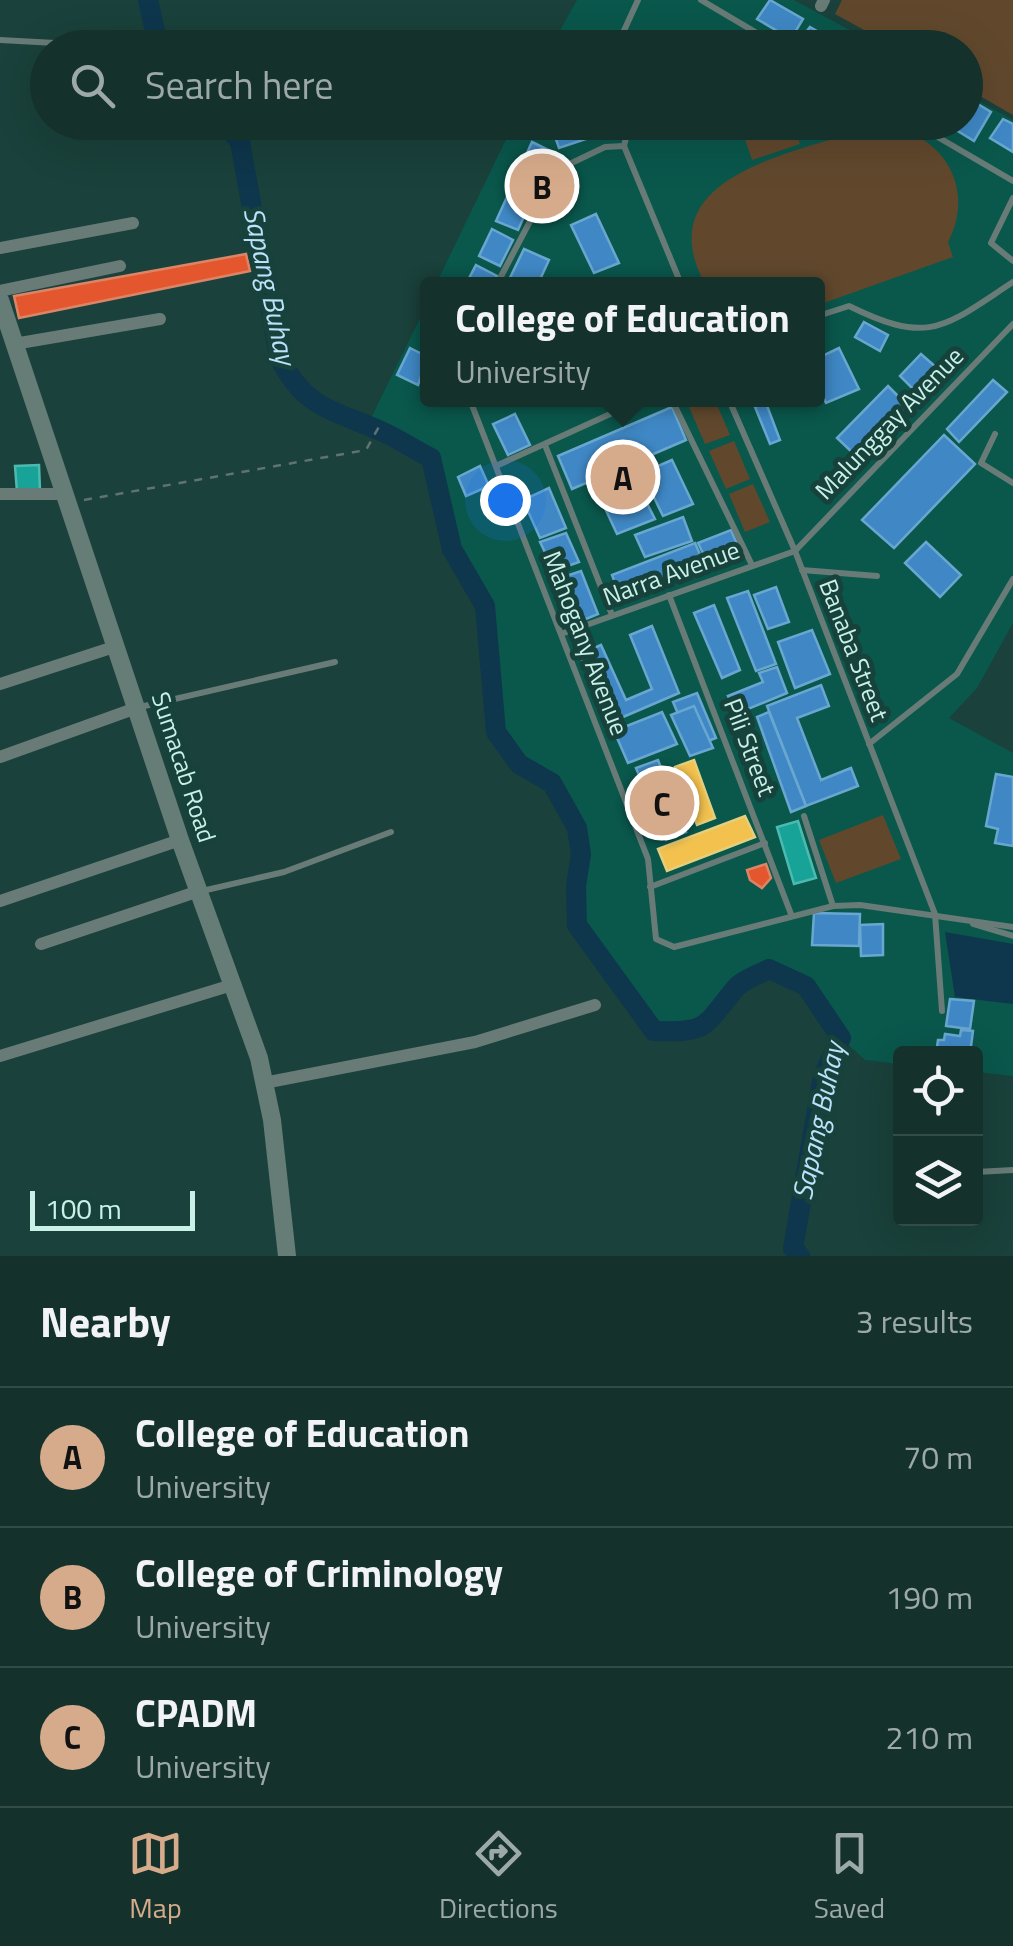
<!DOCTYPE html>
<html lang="en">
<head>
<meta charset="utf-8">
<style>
	:root { --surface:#14312c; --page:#213d38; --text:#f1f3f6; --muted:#9da9a9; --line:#334c48; --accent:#d6ab8b }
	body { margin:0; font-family:"Titillium Web",sans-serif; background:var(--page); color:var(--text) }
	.controls { position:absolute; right:30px; bottom:30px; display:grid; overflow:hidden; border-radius:10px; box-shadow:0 10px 40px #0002 }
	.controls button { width:90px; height:90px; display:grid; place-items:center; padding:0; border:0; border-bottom:2px solid var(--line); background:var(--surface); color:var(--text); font:50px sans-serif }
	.scale { position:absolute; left:30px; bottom:25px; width:165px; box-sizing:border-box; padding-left:10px; border:5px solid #caf0e8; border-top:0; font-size:28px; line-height:35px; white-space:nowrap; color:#caf0e8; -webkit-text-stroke:8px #17423b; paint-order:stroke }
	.you { position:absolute; left:505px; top:500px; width:35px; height:35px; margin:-25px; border:8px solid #fff; border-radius:50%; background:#1a73e8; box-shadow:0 0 0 15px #1a73e833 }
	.badge { display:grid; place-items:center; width:65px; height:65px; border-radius:50%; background:var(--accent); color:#111; font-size:32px; font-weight:700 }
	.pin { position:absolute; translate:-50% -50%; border:5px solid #fff; box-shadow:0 2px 10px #0006 }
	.popup { position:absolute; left:420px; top:277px; width:405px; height:130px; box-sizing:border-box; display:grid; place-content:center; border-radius:10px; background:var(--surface); filter:drop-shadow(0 2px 8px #0005); font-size:32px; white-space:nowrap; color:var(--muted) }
	.popup b { font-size:38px; color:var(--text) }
	.popup::after { content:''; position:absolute; left:50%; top:100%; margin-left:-20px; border:20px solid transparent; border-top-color:var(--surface) }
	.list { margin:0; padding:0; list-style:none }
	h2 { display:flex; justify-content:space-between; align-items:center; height:130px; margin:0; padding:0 40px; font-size:42px }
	h2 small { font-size:32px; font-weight:400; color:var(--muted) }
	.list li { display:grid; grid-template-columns:65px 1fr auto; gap:30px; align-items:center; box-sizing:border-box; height:140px; padding:0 40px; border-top:2px solid var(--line) }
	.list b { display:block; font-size:38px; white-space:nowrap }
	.list p { margin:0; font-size:32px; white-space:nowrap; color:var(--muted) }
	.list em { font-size:32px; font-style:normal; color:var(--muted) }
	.icon { flex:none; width:55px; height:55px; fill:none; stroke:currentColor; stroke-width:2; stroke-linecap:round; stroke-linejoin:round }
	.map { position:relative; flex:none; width:1013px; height:1256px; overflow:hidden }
	.search { position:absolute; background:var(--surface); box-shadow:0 10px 40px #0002; left:30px; right:30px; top:30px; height:110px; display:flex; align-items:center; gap:25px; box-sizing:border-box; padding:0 35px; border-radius:55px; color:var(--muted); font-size:38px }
	.sheet { height:550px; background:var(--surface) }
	nav { display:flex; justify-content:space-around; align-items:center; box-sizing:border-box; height:140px; border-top:2px solid var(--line); background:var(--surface); font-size:28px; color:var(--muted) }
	nav a { display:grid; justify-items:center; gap:5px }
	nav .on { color:var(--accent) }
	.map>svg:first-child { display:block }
	.built { fill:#0a574c }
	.green { fill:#61482d }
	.water { fill:#0e364c }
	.homes { fill:#f2c14e; stroke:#e6cf7c; stroke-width:2.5 }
	.shops { fill:#e4572e; stroke:#dc8566; stroke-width:2.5 }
	.schools { fill:#3f88c5; stroke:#69a7d0; stroke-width:2.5 }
	.public { fill:#17a398; stroke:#4dbab0; stroke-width:2.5 }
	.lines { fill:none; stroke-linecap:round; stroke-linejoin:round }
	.river { stroke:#0e364c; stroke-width:20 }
	.path { stroke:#5f7370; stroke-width:2.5; stroke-dasharray:8 8; stroke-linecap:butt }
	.service { stroke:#687b77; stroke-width:6 }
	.minor { stroke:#687b77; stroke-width:12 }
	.secondary { stroke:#657c77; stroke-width:18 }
	.labels { text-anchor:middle; stroke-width:10; stroke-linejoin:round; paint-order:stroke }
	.street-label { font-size:25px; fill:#caf0e8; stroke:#17423b }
	.water-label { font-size:28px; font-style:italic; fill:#bde1fc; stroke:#17423b }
</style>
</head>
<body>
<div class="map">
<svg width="1013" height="1256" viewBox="0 0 1013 1256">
	<rect width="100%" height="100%" fill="#1a413b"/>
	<g class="built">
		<path d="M 577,0 L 794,0 L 881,47 L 550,48 Z"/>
		<path d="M 966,94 L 1013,120 L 1013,623 L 977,688 L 949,718 L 1013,753 L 1013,1076 L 976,1072 L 976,1054 L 900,1054 L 900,1064 L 865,1060 L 841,1038 L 806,986 L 769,969 L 736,986 L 720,1013 L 691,1033 L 654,1031 L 577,925 L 576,886 L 581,854 L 576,828 L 552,783 L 519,764 L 496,732 L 485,606 L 452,549 L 431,459 L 367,426 L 428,302 L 428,400 L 818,400 L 818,284 L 436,284 L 514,123 L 966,122 Z"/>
	</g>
	<g class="green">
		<path d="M 842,0 L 1013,0 L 1013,115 L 966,88 L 966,48 L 895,47 L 835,14 Z"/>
		<path d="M 792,123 L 800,144 L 752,160 L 745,139 Z"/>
		<path d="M 886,126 C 944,135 976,188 948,242 L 953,257 L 818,305 L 818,284 L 705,284 C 646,175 796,153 868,128 Z"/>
		<path d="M 707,400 L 715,400 L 730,435 L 705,444 L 689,407 Z"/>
		<path d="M 734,441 L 750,479 L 726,489 L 709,451 Z"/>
		<path d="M 753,484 L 770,522 L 745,532 L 729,494 Z"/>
		<path d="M 883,815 L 901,859 L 836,883 L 819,840 Z"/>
	</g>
	<path class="water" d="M 945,932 L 1013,944 L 1013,1004 L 955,997 Z"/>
	<g class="homes">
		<path d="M 694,760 L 715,818 L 697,825 L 675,767 Z"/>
		<path d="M 745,816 L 755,837 L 667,871 L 658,849 Z"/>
	</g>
	<g class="shops">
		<path d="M 246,254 L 250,271 L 19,318 L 14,296 Z"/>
		<path d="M 766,864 L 771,878 L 762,888 L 750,880 L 747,870 Z"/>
	</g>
	<g class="schools">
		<path d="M 770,0 L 803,19 L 791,39 L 757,19 Z"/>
		<path d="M 810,27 L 847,48 L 806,48 L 798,43 Z"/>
		<path d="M 966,97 L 991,112 L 974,141 L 943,122 L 966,122 Z"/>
		<path d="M 1003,119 L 1013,124 L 1013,152 L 990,138 Z"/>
		<path d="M 559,122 L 597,122 L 601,134 L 559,148 L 551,125 Z"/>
		<path d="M 532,142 L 553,152 L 518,230 L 496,221 Z"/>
		<path d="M 596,214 L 619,263 L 594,273 L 571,225 Z"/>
		<path d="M 492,229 L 513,240 L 500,266 L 479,256 Z"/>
		<path d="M 524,249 L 549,260 L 538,284 L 507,284 Z"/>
		<path d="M 476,265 L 497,276 L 492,284 L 466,284 Z"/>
		<path d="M 864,322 L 888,335 L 880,351 L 855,337 Z"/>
		<path d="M 410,348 L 428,357 L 418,385 L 397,375 Z"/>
		<path d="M 839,348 L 859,389 L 826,403 L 818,386 L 818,358 Z"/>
		<path d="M 921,354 L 937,368 L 915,391 L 900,376 Z"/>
		<path d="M 993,380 L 1007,392 L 959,442 L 947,429 Z"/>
		<path d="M 888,386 L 908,406 L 855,455 L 837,438 Z"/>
		<path d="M 766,403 L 780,440 L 770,444 L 755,407 Z"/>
		<path d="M 672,407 L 686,440 L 572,489 L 558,456 Z"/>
		<path d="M 515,414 L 530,445 L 508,455 L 493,424 Z"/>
		<path d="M 944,435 L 975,464 L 894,548 L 862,520 Z"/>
		<path d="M 672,460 L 693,504 L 663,516 L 642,473 Z"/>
		<path d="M 480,466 L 489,486 L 466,496 L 458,477 Z"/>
		<path d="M 633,476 L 655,519 L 617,534 L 597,491 Z"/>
		<path d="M 549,488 L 566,528 L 540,538 L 523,500 Z"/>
		<path d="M 683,517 L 692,541 L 645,557 L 635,535 Z"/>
		<path d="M 731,530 L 741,553 L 709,566 L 698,543 Z"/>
		<path d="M 566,533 L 579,562 L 554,571 L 540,542 Z"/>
		<path d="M 926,542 L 961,575 L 940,597 L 905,563 Z"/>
		<path d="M 695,543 L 706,568 L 622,601 L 612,575 Z"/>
		<path d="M 581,571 L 598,614 L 574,624 L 554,580 Z"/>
		<path d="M 776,587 L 789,622 L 768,629 L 754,595 Z"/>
		<path d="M 748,591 L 776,664 L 756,671 L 727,598 Z"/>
		<path d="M 714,605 L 740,670 L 722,678 L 694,613 Z"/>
		<path d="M 652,626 L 679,693 L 609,723 L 580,654 L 601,645 L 626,700 L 652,689 L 630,635 Z"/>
		<path d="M 812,630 L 830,674 L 795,688 L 778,642 Z"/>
		<path d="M 777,667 L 787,693 L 736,714 L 728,696 L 763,682 L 759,673 Z"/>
		<path d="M 821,685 L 829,706 L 797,718 L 821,780 L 851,768 L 858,786 L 806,806 L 767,706 Z"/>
		<path d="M 697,693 L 716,738 L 692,747 L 673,702 Z"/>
		<path d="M 694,706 L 713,748 L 690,756 L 671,715 Z"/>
		<path d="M 662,712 L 677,744 L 628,763 L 614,731 Z"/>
		<path d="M 769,712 L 806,806 L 791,812 L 757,717 Z"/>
		<path d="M 658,760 L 686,832 L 666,840 L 636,768 Z"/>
		<path d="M 996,774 L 1013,777 L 1013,846 L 995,843 L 998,829 L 986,826 Z"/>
		<path d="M 814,913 L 860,914 L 859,946 L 812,945 Z"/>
		<path d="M 883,924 L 883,955 L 861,956 L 860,925 Z"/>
		<path d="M 950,999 L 974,1001 L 970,1029 L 946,1026 Z"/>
		<path d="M 961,1030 L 973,1031 L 970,1054 L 936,1054 L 938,1040 L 944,1040 L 945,1034 L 960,1036 Z"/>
	</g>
	<g class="public">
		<path d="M 39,465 L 40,490 L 17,492 L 15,466 Z"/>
		<path d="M 798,821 L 816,878 L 794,884 L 777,827 Z"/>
	</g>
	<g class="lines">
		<g class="river">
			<path d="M 148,0 L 159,48"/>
			<path d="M 225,122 L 240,142 L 279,357 C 305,410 335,410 383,432 C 399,439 415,450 431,458 L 452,549 L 485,606 L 496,732 L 519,764 L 552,783 L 577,828 L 581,854 L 576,886 L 577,925 L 654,1031 C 707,1033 703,1028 734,990 C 741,980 758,975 769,969 L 806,986 L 841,1038 L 823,1076 L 793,1248 L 800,1256"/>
		</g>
		<path class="path" d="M 84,500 L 366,450 L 381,423"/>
		<g class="service">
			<path d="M 701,0 L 782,48"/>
			<path d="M 0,40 L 74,44"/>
			<path d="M 616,48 L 638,0"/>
			<path d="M 912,122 L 1013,181"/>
			<path d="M 624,146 L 630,122"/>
			<path d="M 1013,198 L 991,243 L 1013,261"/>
			<path d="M 497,284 L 557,170 L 605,147 L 624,146 L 681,284"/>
			<path d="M 818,316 L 849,306 C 930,346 944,327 1013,282"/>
			<path d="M 470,400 L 648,859 L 656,939 L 674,947 L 833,906 L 860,905 L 1013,927"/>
			<path d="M 672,400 L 752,565"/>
			<path d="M 729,400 L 795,551 L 935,914 L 942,1011"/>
			<path d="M 995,434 L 981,463 L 1013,483"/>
			<path d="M 545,445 L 612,615"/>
			<path d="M 496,466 L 641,400"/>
			<path d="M 802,570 L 877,576"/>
			<path d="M 669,595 L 791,914"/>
			<path d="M 561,634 L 795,551 L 1013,324"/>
			<path d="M 140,707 L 335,662"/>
			<path d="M 869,744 L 957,674 L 1013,579"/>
			<path d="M 804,816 L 833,906"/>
			<path d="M 650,887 L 765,843"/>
			<path d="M 202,891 L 284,872 L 391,832"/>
			<path d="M 973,924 L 1013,936"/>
			<path d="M 976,1172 L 1013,1170"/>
		</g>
		<g class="minor">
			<path d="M 821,6 L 824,0"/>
			<path d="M 0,248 L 133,223"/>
			<path d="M 0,291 L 120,266"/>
			<path d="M 14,344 L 160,319"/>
			<path d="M 0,494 L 64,494"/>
			<path d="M 0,684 L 117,646"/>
			<path d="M 0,757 L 139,707"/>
			<path d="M 0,901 L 180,840"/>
			<path d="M 41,944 L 199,891"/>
			<path d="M 0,1056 L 232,985"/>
			<path d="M 264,1083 L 475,1042 L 595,1005"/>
		</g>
		<path class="secondary" d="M 0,300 L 180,840 L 259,1058 L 272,1120 L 287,1256"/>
	</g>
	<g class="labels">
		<g class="street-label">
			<text transform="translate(889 423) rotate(-46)" y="9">Malunggay Avenue</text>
			<text transform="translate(671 573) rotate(-20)" y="9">Narra Avenue</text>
			<text transform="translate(586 643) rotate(69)" y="9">Mahogany Avenue</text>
			<text transform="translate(854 650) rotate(69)" y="9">Banaba Street</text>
			<text transform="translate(750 747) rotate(69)" y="9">Pili Street</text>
			<text transform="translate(184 767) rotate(72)" y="9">Sumacab Road</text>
		</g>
		<g class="water-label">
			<text transform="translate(270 286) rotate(78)" y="10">Sapang Buhay</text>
			<text transform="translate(818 1121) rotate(-78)" y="10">Sapang Buhay</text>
		</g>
	</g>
</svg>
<div class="controls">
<button><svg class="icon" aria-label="locate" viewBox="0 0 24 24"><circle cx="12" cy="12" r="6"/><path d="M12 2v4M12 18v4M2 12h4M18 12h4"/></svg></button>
<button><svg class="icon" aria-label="layers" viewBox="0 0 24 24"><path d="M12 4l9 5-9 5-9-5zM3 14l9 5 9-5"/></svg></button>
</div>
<div class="scale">100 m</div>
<div class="you"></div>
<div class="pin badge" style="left:623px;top:477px">A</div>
<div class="popup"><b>College of Education</b>University</div>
<div class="pin badge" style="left:542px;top:186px">B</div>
<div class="pin badge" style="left:662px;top:803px">C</div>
<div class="search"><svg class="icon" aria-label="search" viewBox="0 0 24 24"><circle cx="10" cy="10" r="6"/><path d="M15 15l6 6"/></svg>Search here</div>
</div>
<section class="sheet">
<h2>Nearby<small>3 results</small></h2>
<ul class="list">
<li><span class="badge">A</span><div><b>College of Education</b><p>University</p></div><em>70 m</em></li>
<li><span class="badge">B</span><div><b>College of Criminology</b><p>University</p></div><em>190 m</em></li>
<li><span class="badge">C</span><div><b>CPADM</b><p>University</p></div><em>210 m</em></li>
</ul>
</section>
<nav>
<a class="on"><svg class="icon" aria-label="map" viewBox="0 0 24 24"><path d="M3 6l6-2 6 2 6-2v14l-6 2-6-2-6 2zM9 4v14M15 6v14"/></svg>Map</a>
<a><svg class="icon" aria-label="directions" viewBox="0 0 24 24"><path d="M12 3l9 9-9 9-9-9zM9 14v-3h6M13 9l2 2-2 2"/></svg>Directions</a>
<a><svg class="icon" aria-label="saved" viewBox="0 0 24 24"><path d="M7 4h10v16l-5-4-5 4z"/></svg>Saved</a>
</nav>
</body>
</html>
